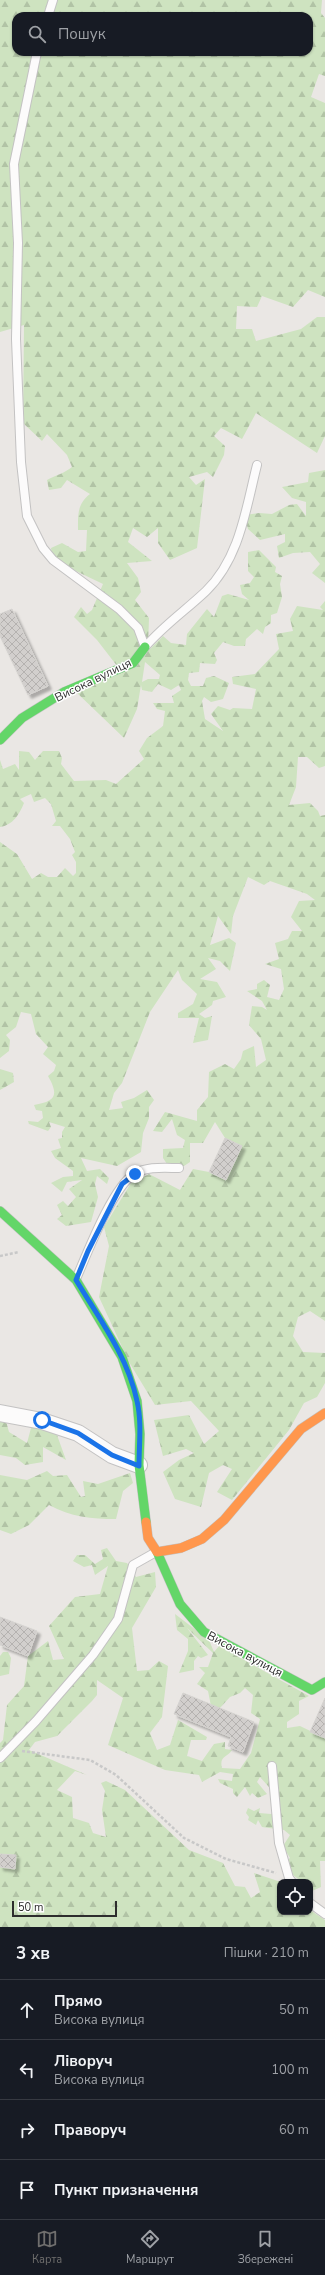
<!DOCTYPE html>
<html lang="uk">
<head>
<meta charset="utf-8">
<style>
	:root { --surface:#171b24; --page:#242831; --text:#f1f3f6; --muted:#9ea1a6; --line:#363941; --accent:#6f6e6d }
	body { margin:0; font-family:"Nunito Sans",sans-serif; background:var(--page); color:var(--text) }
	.controls { position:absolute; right:12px; bottom:12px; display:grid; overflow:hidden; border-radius:8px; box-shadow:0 1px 3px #0004 }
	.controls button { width:36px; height:36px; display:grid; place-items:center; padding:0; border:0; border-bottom:1px solid var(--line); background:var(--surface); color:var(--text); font:20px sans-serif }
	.scale { position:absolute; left:12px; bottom:10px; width:105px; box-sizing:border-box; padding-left:4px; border:2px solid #2d2d2d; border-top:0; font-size:11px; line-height:14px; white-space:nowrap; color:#2d2d2d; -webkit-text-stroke:3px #fff; paint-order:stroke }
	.stop { position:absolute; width:12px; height:12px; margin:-9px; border:3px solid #1a73e8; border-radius:50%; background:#fff }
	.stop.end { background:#1a73e8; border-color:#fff; box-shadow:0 1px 4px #0008 }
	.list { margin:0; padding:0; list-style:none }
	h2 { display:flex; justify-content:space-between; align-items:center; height:52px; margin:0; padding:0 16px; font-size:17px }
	h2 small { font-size:13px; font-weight:400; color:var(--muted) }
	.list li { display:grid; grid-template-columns:26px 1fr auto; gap:12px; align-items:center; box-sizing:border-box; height:60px; padding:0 16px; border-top:1px solid var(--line) }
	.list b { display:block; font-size:15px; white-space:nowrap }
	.list p { margin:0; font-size:13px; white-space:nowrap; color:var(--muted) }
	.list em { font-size:13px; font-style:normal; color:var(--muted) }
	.icon { flex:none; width:22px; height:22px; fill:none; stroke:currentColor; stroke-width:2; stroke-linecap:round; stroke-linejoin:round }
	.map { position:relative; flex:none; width:325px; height:1927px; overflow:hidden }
	.search { position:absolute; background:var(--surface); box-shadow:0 1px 3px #0004; left:12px; right:12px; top:12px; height:44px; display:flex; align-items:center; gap:10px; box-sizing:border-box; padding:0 14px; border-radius:12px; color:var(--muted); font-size:15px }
	.sheet { height:292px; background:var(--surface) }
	nav { display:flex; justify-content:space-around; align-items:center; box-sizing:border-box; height:56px; border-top:1px solid var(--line); background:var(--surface); font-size:11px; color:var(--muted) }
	nav a { display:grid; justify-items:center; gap:2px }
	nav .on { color:var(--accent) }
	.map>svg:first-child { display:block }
	.forest { fill:url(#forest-firs); fill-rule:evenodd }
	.building { fill:url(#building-cross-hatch); stroke:#d5d3d0; filter:url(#shadow) }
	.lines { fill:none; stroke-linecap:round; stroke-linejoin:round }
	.lane-casing { stroke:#c3c2c2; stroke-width:10 }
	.street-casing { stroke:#c3c2c2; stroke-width:18 }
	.fast-casing { stroke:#c3c2c2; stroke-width:10 }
	.slow-casing { stroke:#c3c2c2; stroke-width:10 }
	.path { stroke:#c8c8c8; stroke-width:2.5; stroke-dasharray:3 2; stroke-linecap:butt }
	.lane { stroke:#fcfbfb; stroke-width:8 }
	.street { stroke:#fcfbfb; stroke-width:16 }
	.fast { stroke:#63d668; stroke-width:9 }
	.slow { stroke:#ff974d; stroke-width:9 }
	.route { stroke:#1a73e8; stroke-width:5 }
	.labels { text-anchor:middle; stroke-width:3; stroke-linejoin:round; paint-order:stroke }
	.street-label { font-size:12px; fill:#2d2d2d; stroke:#fff }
</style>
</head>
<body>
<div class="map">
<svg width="325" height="1927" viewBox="0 0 325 1927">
	<defs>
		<pattern id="forest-firs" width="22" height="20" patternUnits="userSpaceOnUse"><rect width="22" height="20" fill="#cee3c0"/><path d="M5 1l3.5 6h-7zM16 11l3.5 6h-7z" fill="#b1c3a5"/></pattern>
		<pattern id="building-cross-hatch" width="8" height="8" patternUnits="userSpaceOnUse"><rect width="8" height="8" fill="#d2cfcd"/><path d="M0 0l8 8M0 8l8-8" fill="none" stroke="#b5b2b0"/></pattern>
		<filter id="shadow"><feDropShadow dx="3.5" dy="3.5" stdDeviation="1" flood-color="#0004"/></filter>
	</defs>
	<rect width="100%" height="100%" fill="#eae7e4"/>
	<g class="forest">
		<path d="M 0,0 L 322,0 L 321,13 L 325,18 L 325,76 L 319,74 L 311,97 L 325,103 L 325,297 L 308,290 L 293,307 L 262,296 L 257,307 L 237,306 L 236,329 L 252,329 L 256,341 L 301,329 L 317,317 L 325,317 L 325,436 L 317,453 L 256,413 L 242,439 L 221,428 L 214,436 L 225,446 L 224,455 L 213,477 L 207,472 L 189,477 L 196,485 L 205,479 L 197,548 L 170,560 L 158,543 L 158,528 L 147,537 L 133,528 L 128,542 L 152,561 L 127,563 L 138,578 L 141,592 L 135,600 L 149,618 L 148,646 L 150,649 L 163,636 L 171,643 L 186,645 L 187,634 L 207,609 L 214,617 L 222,596 L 228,594 L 249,600 L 242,594 L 240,585 L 250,583 L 254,577 L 248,571 L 248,552 L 259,550 L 276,567 L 275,572 L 282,576 L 280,584 L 282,597 L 277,613 L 271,615 L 271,623 L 265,627 L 263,634 L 257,629 L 246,639 L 245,646 L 234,646 L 223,642 L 214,653 L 217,660 L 215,664 L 200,663 L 199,672 L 189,673 L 188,680 L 191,686 L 203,686 L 206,678 L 214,676 L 229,683 L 223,699 L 211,702 L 204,697 L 202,701 L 205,719 L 223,731 L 211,714 L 218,706 L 230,710 L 233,708 L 252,709 L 256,689 L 233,684 L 232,677 L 255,674 L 279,649 L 276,634 L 293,631 L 290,619 L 297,606 L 323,610 L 320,607 L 325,601 L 325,766 L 319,768 L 307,757 L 298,757 L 296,787 L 289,805 L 310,803 L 318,811 L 320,816 L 325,815 L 325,1321 L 310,1311 L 298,1317 L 293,1336 L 303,1352 L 325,1353 L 325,1383 L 317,1397 L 304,1403 L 289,1430 L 232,1500 L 217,1492 L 232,1469 L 223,1465 L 209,1473 L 201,1507 L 175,1499 L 163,1472 L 179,1460 L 194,1453 L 186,1449 L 163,1456 L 154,1420 L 189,1415 L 204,1444 L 219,1431 L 191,1401 L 155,1405 L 129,1362 L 99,1297 L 109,1246 L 104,1227 L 131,1183 L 149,1174 L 180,1190 L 193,1169 L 209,1172 L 226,1180 L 242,1146 L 225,1138 L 215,1122 L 203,1143 L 190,1143 L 190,1162 L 184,1166 L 167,1164 L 163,1158 L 163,1149 L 183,1148 L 185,1140 L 177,1135 L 172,1119 L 162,1132 L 153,1131 L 165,1112 L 197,1121 L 197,1110 L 208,1097 L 209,1072 L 225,1064 L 234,1069 L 241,1059 L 243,1051 L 254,1046 L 256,1067 L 266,1060 L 261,1039 L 249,1025 L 252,1006 L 262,1007 L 267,1010 L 262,1001 L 247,991 L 257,989 L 257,984 L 264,980 L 270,985 L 267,997 L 279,1000 L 284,989 L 281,969 L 265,964 L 279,959 L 275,943 L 288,939 L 292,931 L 302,931 L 291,917 L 299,901 L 315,900 L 307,894 L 270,881 L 264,885 L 248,877 L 233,916 L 231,934 L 218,916 L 210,945 L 229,938 L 236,943 L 230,971 L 220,961 L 208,958 L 216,969 L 200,979 L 217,982 L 226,997 L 213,1001 L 212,1005 L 199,1014 L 205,1018 L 212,1016 L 208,1040 L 193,1043 L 199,1018 L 178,1018 L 178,1013 L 193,1004 L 197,994 L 182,980 L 178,970 L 150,1012 L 122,1083 L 114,1093 L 109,1110 L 123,1108 L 121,1102 L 134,1098 L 147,1090 L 154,1100 L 149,1107 L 149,1118 L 143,1133 L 141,1152 L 117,1166 L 81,1158 L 87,1171 L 100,1169 L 109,1178 L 107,1184 L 97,1176 L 95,1184 L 98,1197 L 91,1222 L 66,1226 L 57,1219 L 62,1215 L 57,1205 L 63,1201 L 68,1206 L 76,1197 L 69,1189 L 82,1180 L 67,1182 L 62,1192 L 51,1183 L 63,1177 L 73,1176 L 73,1171 L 55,1158 L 51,1151 L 61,1148 L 58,1139 L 62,1138 L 62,1132 L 65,1127 L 49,1122 L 51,1127 L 48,1131 L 29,1124 L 28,1121 L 38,1122 L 43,1118 L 42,1111 L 36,1110 L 34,1105 C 54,1101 60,1097 48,1076 L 54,1071 L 56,1065 L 43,1054 L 48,1047 L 36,1034 L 31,1014 L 21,1012 L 16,1027 L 6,1035 L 10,1040 L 9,1051 L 0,1058 L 0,842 L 17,854 L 32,879 L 41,873 L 48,877 L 57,877 L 65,868 L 73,876 L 76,873 L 76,862 L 72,855 L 75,852 L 70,839 L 60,826 L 52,826 L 56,821 L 51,804 L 45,798 L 34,802 L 31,794 L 20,799 L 24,803 C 19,815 13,825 0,827 L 0,760 L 3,769 L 15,764 L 19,770 L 19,751 L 29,752 L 35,760 L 43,751 L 59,751 L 62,758 L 61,764 L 74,781 L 106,780 L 116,784 L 144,759 L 139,751 L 147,738 L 163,726 L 165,711 L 157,709 L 153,703 L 174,703 L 172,696 L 181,690 L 179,685 L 171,690 L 158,684 L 152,692 L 142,690 L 141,685 L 137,709 L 124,738 L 75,691 L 121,671 L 97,640 L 74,617 L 81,607 L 87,614 L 92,610 L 103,584 L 53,560 L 51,548 L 62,543 L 78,552 L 86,551 L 87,530 L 78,530 C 78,515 77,504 90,494 L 67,480 L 61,488 L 49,490 L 47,480 C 56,475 65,473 72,467 L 67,455 L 47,434 L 42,441 L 23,423 L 24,325 L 0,332 ZM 16,16 L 309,16 L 309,52 L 16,52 ZM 145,662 L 160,675 L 159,679 L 148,679 L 142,682 Z"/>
		<path d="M 325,470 L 325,583 L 312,573 L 320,564 L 310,552 L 293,553 L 279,558 L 277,546 L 285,542 L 285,534 L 260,540 L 248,529 L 244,515 L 259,513 L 272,514 L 289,505 L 297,504 L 306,516 L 306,502 L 292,498 L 282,487 L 308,482 L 309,473 Z"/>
		<path d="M 0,1069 L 13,1073 L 14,1082 L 0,1090 Z"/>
		<path d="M 0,1420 L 6,1421 L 9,1432 L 27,1443 L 31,1428 L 21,1421 L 57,1435 L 66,1460 L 43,1447 L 43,1462 L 25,1465 L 16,1458 L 0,1455 Z"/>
		<path d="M 47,1471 L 53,1476 L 67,1475 L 81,1497 L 85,1496 L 83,1481 L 98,1484 L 130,1473 L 133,1483 L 123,1491 L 116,1519 C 91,1519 71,1517 49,1505 L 29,1525 L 11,1534 L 0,1530 L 0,1475 L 27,1480 Z"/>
		<path d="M 107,1548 L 116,1561 L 127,1563 L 136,1577 L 155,1572 L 156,1587 L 132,1628 L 137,1671 L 149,1670 L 159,1661 L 168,1666 L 162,1717 L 150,1733 L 157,1750 L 170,1745 L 178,1720 L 207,1737 L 206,1740 L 191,1740 L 187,1756 L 202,1761 L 214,1744 L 225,1742 L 225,1749 L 232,1750 C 227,1758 219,1756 222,1768 L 240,1769 L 251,1753 L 260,1719 L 251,1713 L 253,1695 L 245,1688 L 240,1693 L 230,1697 L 219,1709 L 211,1706 L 208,1691 L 197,1684 L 205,1673 L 199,1667 L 208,1667 L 213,1653 L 187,1628 L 208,1655 L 201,1658 L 198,1656 L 194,1661 L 194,1670 L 179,1673 L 188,1651 L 188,1639 L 177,1630 L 175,1614 L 209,1640 L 214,1652 L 219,1646 L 309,1696 L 299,1701 L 299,1714 L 287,1722 L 287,1728 L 300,1726 L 325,1738 L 325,1861 L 320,1861 L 321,1887 L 312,1891 L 310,1882 C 298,1882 289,1873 284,1862 L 290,1858 L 283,1846 L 290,1835 L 284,1830 L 262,1827 L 258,1820 L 256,1825 L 248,1820 L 249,1817 L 246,1813 L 248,1808 L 254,1811 L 260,1808 L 259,1813 L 271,1814 L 275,1812 L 276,1795 L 260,1777 L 257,1782 L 267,1794 L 258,1798 L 252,1793 L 250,1796 L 245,1787 L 237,1797 L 233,1793 L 233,1789 L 220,1783 L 218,1779 L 232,1781 L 233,1774 L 220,1772 L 202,1782 L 199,1775 L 165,1770 L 108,1745 L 123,1698 L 97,1680 L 97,1695 L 92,1701 L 57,1736 L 35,1742 L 29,1750 L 87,1775 L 75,1771 L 57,1790 L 72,1797 L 73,1818 L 89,1823 L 93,1833 L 106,1837 L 102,1810 L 105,1791 L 101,1783 L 106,1781 L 125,1790 L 189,1850 L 223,1863 L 235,1886 L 245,1887 L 251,1898 L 260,1892 L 254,1873 L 281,1882 L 280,1912 L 310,1912 L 310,1910 L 325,1920 L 325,1927 L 0,1927 L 0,1743 L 3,1740 L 7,1705 L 24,1686 L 28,1656 L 48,1641 L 53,1660 L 64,1659 L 49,1626 L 75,1597 L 100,1594 L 108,1566 L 95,1575 L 92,1565 L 84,1567 L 73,1561 L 77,1555 L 85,1555 L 95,1564 L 103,1559 L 101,1550 Z"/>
		<path d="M 3,1652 L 8,1652 L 11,1658 L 9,1674 L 0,1676 L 0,1656 Z"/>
	</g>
	<g class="building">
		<path d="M 12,609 L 48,686 L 28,695 L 0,636 L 0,614 Z"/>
		<path d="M 225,1138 L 242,1146 L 226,1180 L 209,1172 Z"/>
		<path d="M 0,1617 L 37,1631 L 28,1656 L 0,1645 Z"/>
		<path d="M 183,1693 L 254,1722 L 243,1752 L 228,1746 L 231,1737 L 174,1714 Z"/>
		<path d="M 325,1698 L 325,1738 L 310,1732 Z"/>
		<path d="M 0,1854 L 16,1855 L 15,1869 L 0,1867 Z"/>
	</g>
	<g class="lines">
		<defs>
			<g id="lane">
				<path d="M 48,16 L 53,0"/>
				<path d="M 37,52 L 14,164 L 18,243 L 16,339 L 21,462 L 27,516 L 43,548 L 53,560 L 119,609 L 138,628 L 145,647 C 164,625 186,610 206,591 C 240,558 246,508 257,465"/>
				<path d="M 76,1279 C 87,1254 112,1188 134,1174 C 147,1166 165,1168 179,1168"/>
				<path d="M 0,1758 L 36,1721 L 93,1655 L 118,1619 L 133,1565 L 156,1552"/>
				<path d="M 272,1766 L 279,1843 L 289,1878 L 292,1882"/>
				<path d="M 310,1903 L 325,1914"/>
			</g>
			<path id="street" d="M 0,1413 L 42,1421 L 78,1433 L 112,1455 L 139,1465"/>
			<g id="fast">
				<path d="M 0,740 L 22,718 L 64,692 L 133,663 L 145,647"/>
				<path d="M 0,1211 L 76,1280 L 122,1357 L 137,1401 L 140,1434 L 139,1465 L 146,1522"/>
				<path d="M 157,1552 L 180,1604 L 204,1632 L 312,1690 L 325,1682"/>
			</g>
			<path id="slow" d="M 146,1522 L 148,1538 L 157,1552 L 181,1548 L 202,1539 L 224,1520 L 301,1429 L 325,1413"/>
		</defs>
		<use href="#lane" class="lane-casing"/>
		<use href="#street" class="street-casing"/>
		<use href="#fast" class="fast-casing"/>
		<use href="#slow" class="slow-casing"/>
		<g class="path">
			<path d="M 0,1256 L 19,1252"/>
			<path d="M 22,1751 L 90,1760 L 116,1775 L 184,1838 L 226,1859 L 276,1873"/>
		</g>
		<use href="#lane" class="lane"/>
		<use href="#street" class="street"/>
		<use href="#fast" class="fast"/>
		<use href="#slow" class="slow"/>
	</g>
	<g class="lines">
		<path class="route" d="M 42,1420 L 78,1433 L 112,1455 L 139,1466 C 139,1444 142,1422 137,1401 C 128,1357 99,1318 76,1280 L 88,1251 L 122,1184 L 135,1174"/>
	</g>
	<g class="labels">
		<g class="street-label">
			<text transform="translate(93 680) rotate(-26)" y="4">Висока вулиця</text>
			<text transform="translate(245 1654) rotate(28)" y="4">Висока вулиця</text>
		</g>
	</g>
</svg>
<div class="controls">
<button><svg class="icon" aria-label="locate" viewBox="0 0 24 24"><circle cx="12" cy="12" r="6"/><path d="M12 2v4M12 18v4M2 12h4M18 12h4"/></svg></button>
</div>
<div class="scale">50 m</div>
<div class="stop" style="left:42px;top:1420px"></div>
<div class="stop end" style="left:135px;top:1174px"></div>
<div class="search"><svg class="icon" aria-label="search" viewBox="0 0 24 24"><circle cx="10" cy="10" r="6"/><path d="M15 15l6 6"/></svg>Пошук</div>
</div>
<section class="sheet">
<h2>3 хв<small>Пішки · 210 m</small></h2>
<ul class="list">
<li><svg class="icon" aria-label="ahead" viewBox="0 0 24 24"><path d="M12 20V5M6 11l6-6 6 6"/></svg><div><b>Прямо</b><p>Висока вулиця</p></div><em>50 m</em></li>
<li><svg class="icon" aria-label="left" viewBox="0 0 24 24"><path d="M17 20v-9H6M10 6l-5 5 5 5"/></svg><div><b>Ліворуч</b><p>Висока вулиця</p></div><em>100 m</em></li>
<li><svg class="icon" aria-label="right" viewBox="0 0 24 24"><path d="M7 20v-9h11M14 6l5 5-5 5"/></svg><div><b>Праворуч</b></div><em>60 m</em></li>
<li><svg class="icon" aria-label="arrive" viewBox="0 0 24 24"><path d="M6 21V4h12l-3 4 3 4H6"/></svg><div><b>Пункт призначення</b></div></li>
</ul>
</section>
<nav>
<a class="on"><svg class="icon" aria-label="map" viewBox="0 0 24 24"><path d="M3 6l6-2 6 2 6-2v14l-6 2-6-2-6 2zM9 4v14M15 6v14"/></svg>Карта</a>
<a><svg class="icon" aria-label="directions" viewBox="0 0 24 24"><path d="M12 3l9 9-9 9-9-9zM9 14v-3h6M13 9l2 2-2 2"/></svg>Маршрут</a>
<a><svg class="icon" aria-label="saved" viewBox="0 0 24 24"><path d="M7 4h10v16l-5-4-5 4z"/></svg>Збережені</a>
</nav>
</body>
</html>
